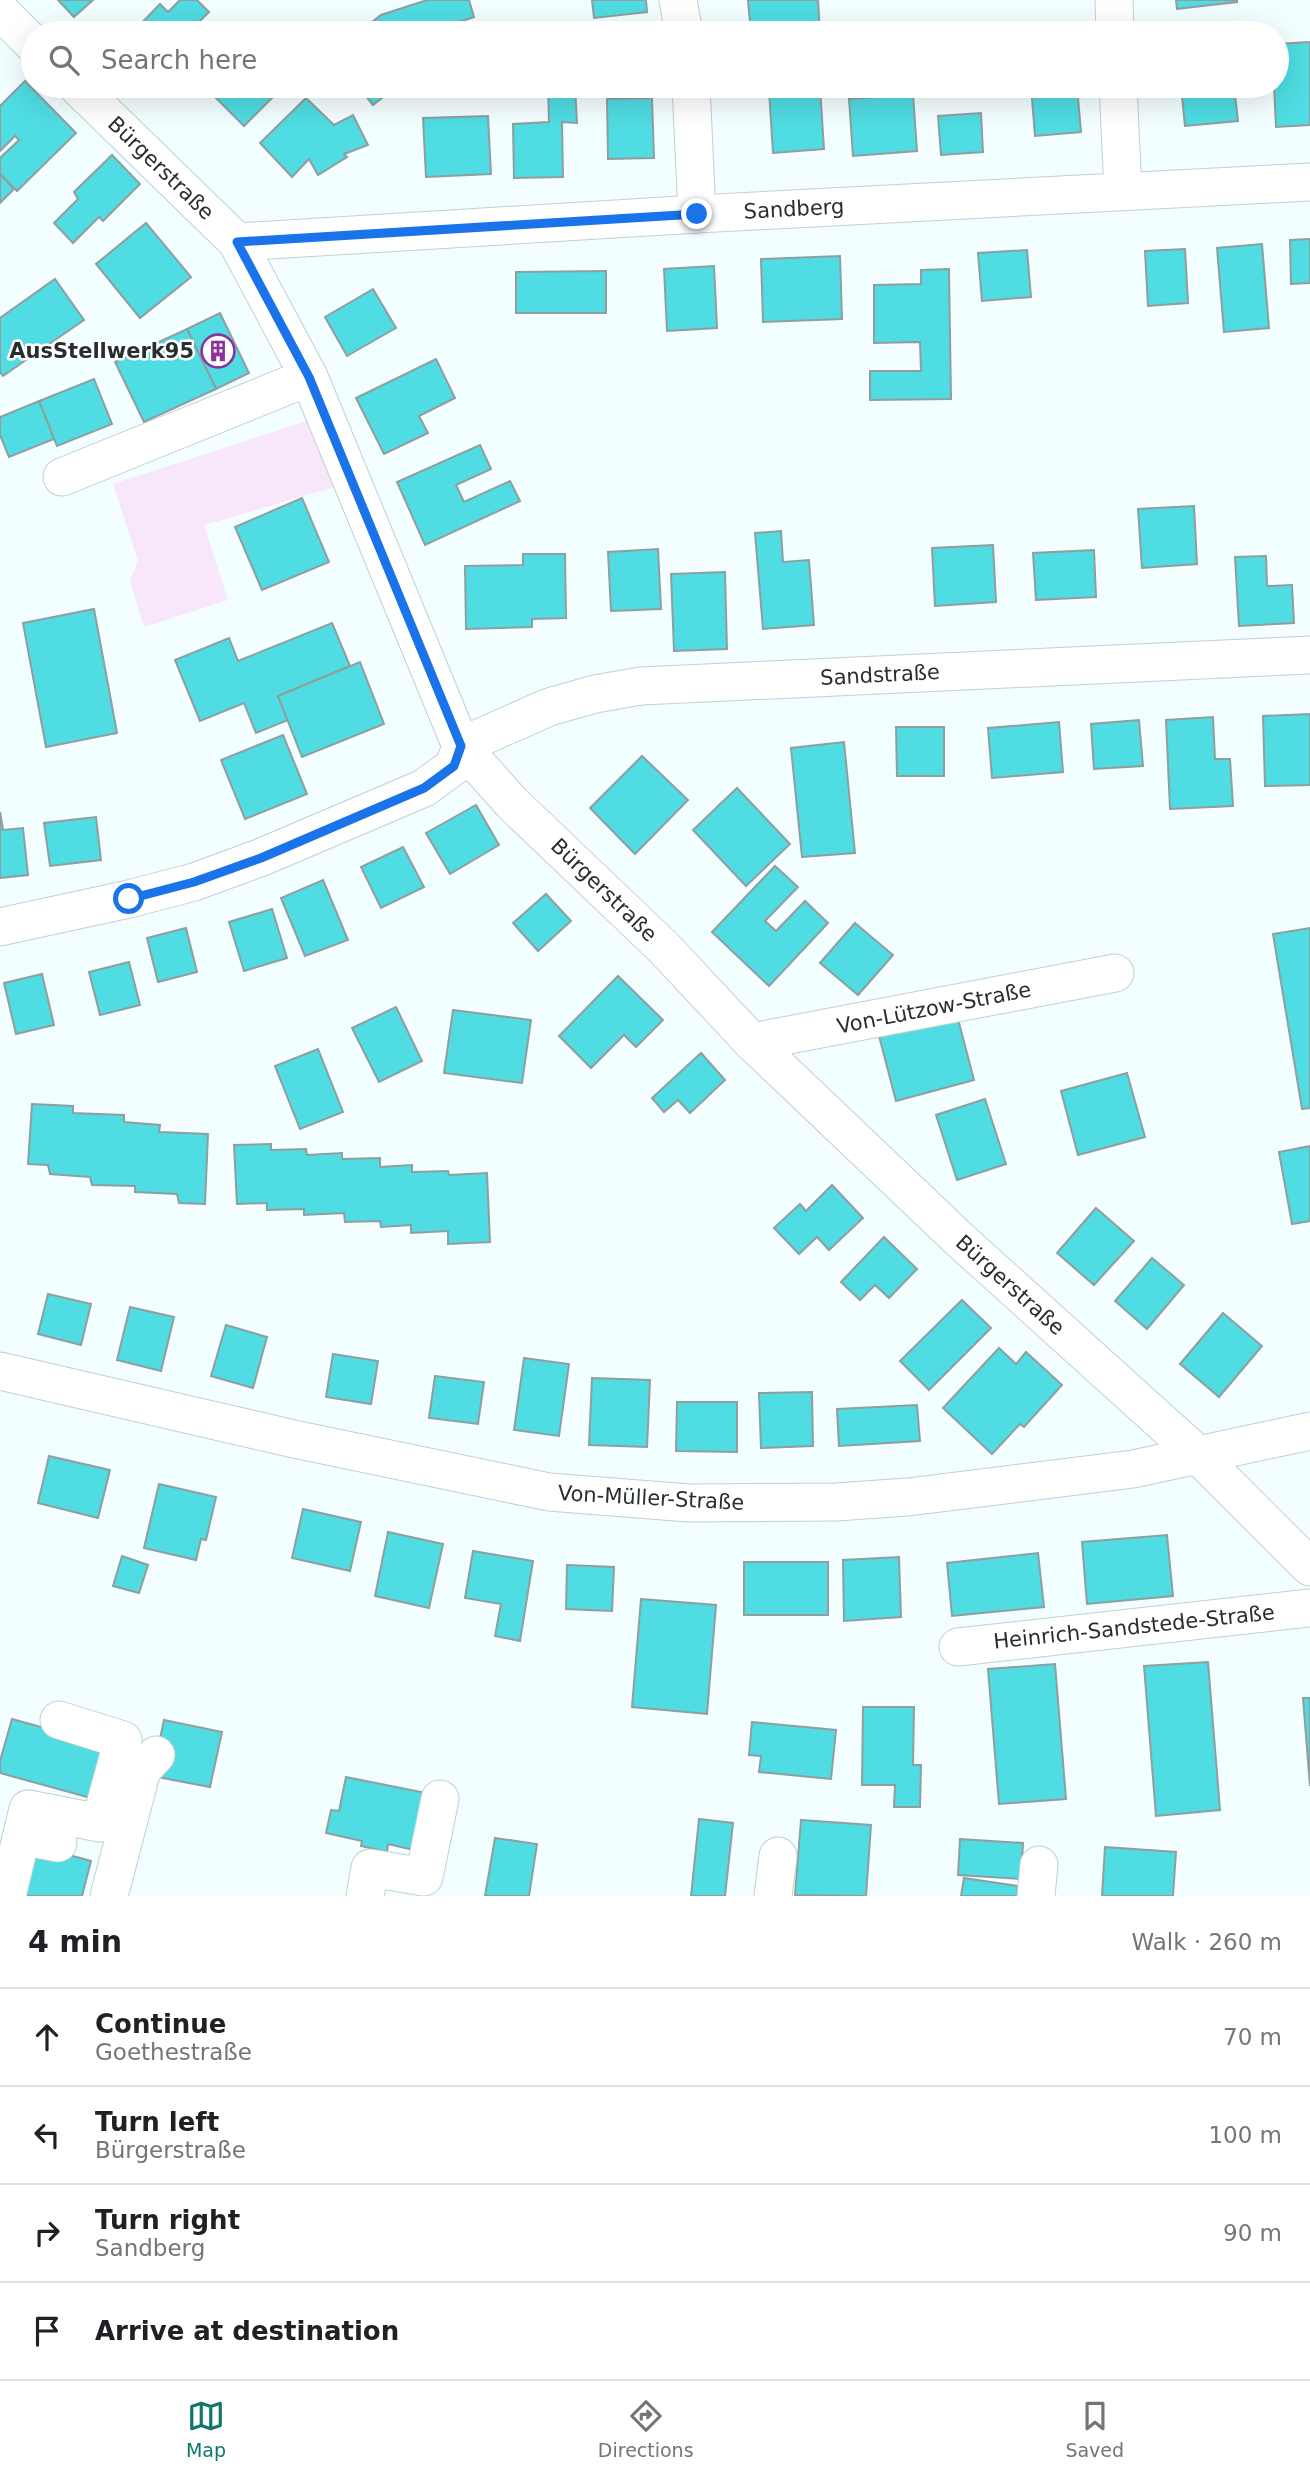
<!DOCTYPE html>
<html lang="en">
<head>
<meta charset="utf-8">
<style>
	:root { --surface:#fff; --page:#f6f6f6; --text:#202124; --muted:#757577; --line:#e0e0e0; --accent:#0f766e }
	body { margin:0; font-family:"DejaVu Sans",sans-serif; background:var(--page); color:var(--text) }
	.stop { position:absolute; width:21px; height:21px; margin:-16px; border:5px solid #1a73e8; border-radius:50%; background:#fff }
	.stop.end { background:#1a73e8; border-color:#fff; box-shadow:0 2px 7px #0008 }
	.list { margin:0; padding:0; list-style:none }
	h2 { display:flex; justify-content:space-between; align-items:center; height:91px; margin:0; padding:0 28px; font-size:30px }
	h2 small { font-size:23px; font-weight:400; color:var(--muted) }
	.list li { display:grid; grid-template-columns:46px 1fr auto; gap:21px; align-items:center; box-sizing:border-box; height:98px; padding:0 28px; border-top:2px solid var(--line) }
	.list b { display:block; font-size:26px; white-space:nowrap }
	.list p { margin:0; font-size:23px; white-space:nowrap; color:var(--muted) }
	.list em { font-size:23px; font-style:normal; color:var(--muted) }
	.icon { flex:none; width:38px; height:38px; fill:none; stroke:currentColor; stroke-width:2; stroke-linecap:round; stroke-linejoin:round }
	.map { position:relative; flex:none; width:1310px; height:1896px; overflow:hidden }
	.search { position:absolute; background:var(--surface); box-shadow:0 7px 28px #0002; left:21px; right:21px; top:21px; height:77px; display:flex; align-items:center; gap:18px; box-sizing:border-box; padding:0 24px; border-radius:38px; color:var(--muted); font-size:26px }
	.sheet { height:483px; background:var(--surface) }
	nav { display:flex; justify-content:space-around; align-items:center; box-sizing:border-box; height:98px; border-top:2px solid var(--line); background:var(--surface); font-size:19px; color:var(--muted) }
	nav a { display:grid; justify-items:center; gap:4px }
	nav .on { color:var(--accent) }
	.map>svg:first-child { display:block }
	.green { fill:#f8e7fb }
	.building { fill:#4fdce2; stroke:#909e9f; stroke-width:2 }
	.lines { fill:none; stroke-linecap:round; stroke-linejoin:round }
	.minor-casing { stroke:#c1d0d1; stroke-width:39 }
	.minor { stroke:#fff; stroke-width:37 }
	.route { stroke:#1a73e8; stroke-width:9 }
	.labels { text-anchor:middle; stroke-width:5; stroke-linejoin:round; paint-order:stroke }
	.street-label { font-size:21px; fill:#282e2e; stroke:#fff }
	.poi-label { font-size:21px; font-weight:bold; fill:#282e2e; stroke:#fff; text-anchor:end }
</style>
</head>
<body>
<div class="map">
<svg width="1310" height="1896" viewBox="0 0 1310 1896">
	<rect width="100%" height="100%" fill="#f2feff"/>
	<path class="green" d="M 325,415 L 352,482 L 204,525 L 228,600 L 144,627 L 130,581 L 138,561 L 113,484 Z"/>
	<g class="building">
		<path d="M 58,0 L 93,0 L 74,17 Z"/>
		<path d="M 180,0 L 197,0 L 209,12 L 190,31 L 192,33 L 132,33 L 160,4 L 168,12 Z"/>
		<path d="M 427,0 L 469,0 L 474,17 L 427,33 L 358,33 L 381,15 Z"/>
		<path d="M 592,0 L 646,0 L 647,12 L 594,18 Z"/>
		<path d="M 748,0 L 818,0 L 820,33 L 751,33 Z"/>
		<path d="M 1176,0 L 1237,0 L 1237,2 L 1177,9 Z"/>
		<path d="M 1310,42 L 1310,125 L 1276,127 L 1274,86 L 1277,86 L 1277,44 Z"/>
		<path d="M 25,81 L 76,133 L 17,191 L 0,174 L 0,158 L 19,140 L 15,136 L 0,151 L 0,106 Z"/>
		<path d="M 210,86 L 284,86 L 244,126 L 207,89 Z"/>
		<path d="M 358,86 L 397,86 L 373,105 Z"/>
		<path d="M 548,86 L 575,86 L 577,123 L 562,122 L 563,177 L 514,178 L 513,124 L 549,122 Z"/>
		<path d="M 597,86 L 642,86 L 597,90 Z"/>
		<path d="M 1031,86 L 1077,86 L 1081,132 L 1035,136 Z"/>
		<path d="M 1181,86 L 1234,86 L 1238,121 L 1185,126 Z"/>
		<path d="M 820,87 L 824,149 L 773,153 L 769,90 Z"/>
		<path d="M 913,94 L 917,151 L 853,156 L 849,99 Z"/>
		<path d="M 306,98 L 334,125 L 353,115 L 368,145 L 344,154 L 347,157 L 318,175 L 309,159 L 292,177 L 260,143 Z"/>
		<path d="M 652,98 L 654,158 L 608,159 L 607,99 Z"/>
		<path d="M 981,113 L 983,152 L 941,155 L 938,116 Z"/>
		<path d="M 488,116 L 491,174 L 426,177 L 423,118 Z"/>
		<path d="M 112,155 L 140,184 L 103,221 L 99,217 L 73,243 L 54,223 L 78,199 L 74,192 Z"/>
		<path d="M 0,174 L 14,189 L 0,203 Z"/>
		<path d="M 146,223 L 191,277 L 140,318 L 96,264 Z"/>
		<path d="M 1310,239 L 1310,283 L 1291,284 L 1290,240 Z"/>
		<path d="M 1262,244 L 1269,328 L 1224,332 L 1217,248 Z"/>
		<path d="M 1185,249 L 1188,303 L 1148,306 L 1145,251 Z"/>
		<path d="M 1027,250 L 1031,297 L 982,301 L 978,253 Z"/>
		<path d="M 840,256 L 842,319 L 763,322 L 761,259 Z"/>
		<path d="M 714,266 L 717,328 L 667,331 L 664,269 Z"/>
		<path d="M 949,269 L 951,399 L 870,400 L 870,371 L 921,371 L 920,342 L 874,343 L 874,285 L 921,284 L 921,270 Z"/>
		<path d="M 606,271 L 606,313 L 516,313 L 516,272 Z"/>
		<path d="M 55,279 L 84,320 L 3,376 L 0,372 L 0,318 Z"/>
		<path d="M 373,289 L 396,328 L 347,356 L 325,317 Z"/>
		<path d="M 220,313 L 249,373 L 216,389 L 187,329 Z"/>
		<path d="M 187,329 L 216,389 L 144,422 L 115,362 Z"/>
		<path d="M 436,359 L 455,398 L 419,416 L 428,433 L 384,454 L 356,398 Z"/>
		<path d="M 94,379 L 112,424 L 57,446 L 39,401 Z"/>
		<path d="M 39,401 L 54,439 L 9,457 L 0,435 L 0,417 Z"/>
		<path d="M 480,445 L 491,469 L 456,485 L 464,502 L 510,481 L 520,501 L 425,545 L 397,482 Z"/>
		<path d="M 302,498 L 329,562 L 262,590 L 235,527 Z"/>
		<path d="M 1194,506 L 1197,564 L 1142,568 L 1138,509 Z"/>
		<path d="M 781,531 L 783,562 L 809,560 L 814,625 L 763,629 L 755,533 Z"/>
		<path d="M 993,545 L 996,602 L 935,606 L 932,548 Z"/>
		<path d="M 658,549 L 661,609 L 611,611 L 608,552 Z"/>
		<path d="M 1094,550 L 1096,597 L 1036,600 L 1033,553 Z"/>
		<path d="M 523,554 L 565,554 L 566,618 L 532,619 L 532,627 L 466,629 L 465,566 L 523,565 Z"/>
		<path d="M 1266,556 L 1267,586 L 1292,585 L 1294,623 L 1239,626 L 1235,557 Z"/>
		<path d="M 725,572 L 727,649 L 674,651 L 671,574 Z"/>
		<path d="M 94,609 L 117,733 L 46,747 L 23,623 Z"/>
		<path d="M 332,623 L 350,666 L 278,696 L 288,720 L 256,733 L 244,703 L 200,721 L 175,660 L 229,638 L 238,661 Z"/>
		<path d="M 360,662 L 384,724 L 302,757 L 278,696 Z"/>
		<path d="M 1310,714 L 1310,785 L 1265,786 L 1263,716 Z"/>
		<path d="M 1213,717 L 1215,759 L 1230,759 L 1233,806 L 1170,809 L 1166,720 Z"/>
		<path d="M 1139,720 L 1143,766 L 1094,769 L 1091,724 Z"/>
		<path d="M 1059,722 L 1063,772 L 992,778 L 988,728 Z"/>
		<path d="M 896,727 L 944,727 L 944,776 L 897,776 Z"/>
		<path d="M 283,735 L 307,794 L 245,819 L 221,760 Z"/>
		<path d="M 844,742 L 855,853 L 802,857 L 791,748 Z"/>
		<path d="M 642,756 L 688,800 L 635,854 L 590,808 Z"/>
		<path d="M 737,788 L 790,844 L 746,886 L 693,830 Z"/>
		<path d="M 476,805 L 499,845 L 450,874 L 426,833 Z"/>
		<path d="M 0,812 L 3,830 L 23,828 L 28,875 L 0,878 Z"/>
		<path d="M 96,817 L 101,860 L 50,866 L 44,823 Z"/>
		<path d="M 403,847 L 424,887 L 381,908 L 361,867 Z"/>
		<path d="M 775,866 L 798,887 L 765,921 L 776,931 L 805,901 L 828,923 L 769,986 L 712,932 Z"/>
		<path d="M 323,880 L 348,940 L 305,956 L 281,898 Z"/>
		<path d="M 546,894 L 571,921 L 538,951 L 513,923 Z"/>
		<path d="M 272,909 L 287,958 L 244,971 L 229,922 Z"/>
		<path d="M 855,923 L 893,955 L 858,995 L 820,963 Z"/>
		<path d="M 186,928 L 197,972 L 158,982 L 147,938 Z"/>
		<path d="M 1310,928 L 1310,1108 L 1302,1109 L 1273,934 Z"/>
		<path d="M 129,962 L 140,1005 L 100,1015 L 89,972 Z"/>
		<path d="M 42,974 L 54,1025 L 16,1034 L 4,983 Z"/>
		<path d="M 618,976 L 663,1020 L 636,1047 L 624,1035 L 591,1068 L 559,1036 Z"/>
		<path d="M 396,1007 L 422,1061 L 379,1082 L 352,1028 Z"/>
		<path d="M 453,1010 L 531,1020 L 522,1083 L 444,1073 Z"/>
		<path d="M 957,1015 L 974,1080 L 896,1101 L 879,1036 Z"/>
		<path d="M 318,1049 L 343,1112 L 300,1129 L 275,1066 Z"/>
		<path d="M 701,1053 L 725,1080 L 690,1113 L 678,1100 L 664,1112 L 652,1098 Z"/>
		<path d="M 1127,1073 L 1145,1137 L 1078,1155 L 1061,1091 Z"/>
		<path d="M 985,1099 L 1006,1164 L 957,1180 L 936,1115 Z"/>
		<path d="M 32,1104 L 73,1106 L 73,1113 L 124,1115 L 124,1122 L 160,1125 L 159,1132 L 208,1134 L 205,1204 L 179,1203 L 177,1194 L 135,1192 L 135,1186 L 92,1185 L 90,1177 L 50,1174 L 48,1165 L 28,1164 Z"/>
		<path d="M 271,1144 L 271,1150 L 306,1149 L 307,1155 L 342,1153 L 342,1159 L 380,1158 L 380,1167 L 412,1165 L 412,1172 L 448,1171 L 449,1175 L 487,1173 L 490,1242 L 448,1244 L 448,1231 L 411,1233 L 411,1225 L 381,1227 L 380,1221 L 345,1222 L 344,1213 L 304,1215 L 304,1209 L 267,1210 L 267,1203 L 237,1204 L 234,1145 Z"/>
		<path d="M 1310,1146 L 1310,1221 L 1292,1224 L 1279,1152 Z"/>
		<path d="M 832,1185 L 863,1218 L 829,1250 L 817,1237 L 799,1254 L 774,1228 L 800,1204 L 806,1211 Z"/>
		<path d="M 1096,1208 L 1134,1241 L 1094,1285 L 1057,1253 Z"/>
		<path d="M 884,1237 L 917,1269 L 889,1298 L 875,1285 L 860,1300 L 841,1282 Z"/>
		<path d="M 1152,1258 L 1184,1285 L 1147,1329 L 1115,1301 Z"/>
		<path d="M 48,1294 L 91,1304 L 81,1345 L 38,1334 Z"/>
		<path d="M 962,1300 L 991,1328 L 929,1390 L 900,1361 Z"/>
		<path d="M 130,1307 L 174,1317 L 161,1371 L 117,1360 Z"/>
		<path d="M 1223,1313 L 1262,1346 L 1219,1397 L 1180,1364 Z"/>
		<path d="M 226,1325 L 267,1337 L 253,1388 L 211,1376 Z"/>
		<path d="M 999,1348 L 1016,1364 L 1026,1352 L 1062,1385 L 1024,1427 L 1020,1424 L 992,1454 L 943,1408 Z"/>
		<path d="M 333,1354 L 378,1361 L 371,1404 L 326,1397 Z"/>
		<path d="M 524,1358 L 569,1364 L 559,1436 L 514,1430 Z"/>
		<path d="M 435,1376 L 484,1382 L 478,1424 L 429,1418 Z"/>
		<path d="M 592,1378 L 650,1380 L 647,1447 L 589,1445 Z"/>
		<path d="M 812,1392 L 813,1446 L 761,1448 L 759,1393 Z"/>
		<path d="M 677,1402 L 737,1402 L 737,1452 L 676,1451 Z"/>
		<path d="M 917,1405 L 920,1441 L 839,1446 L 837,1409 Z"/>
		<path d="M 49,1456 L 110,1470 L 98,1518 L 38,1503 Z"/>
		<path d="M 159,1484 L 216,1497 L 206,1540 L 201,1539 L 196,1560 L 144,1548 Z"/>
		<path d="M 303,1509 L 361,1522 L 350,1571 L 292,1558 Z"/>
		<path d="M 388,1532 L 443,1544 L 429,1608 L 375,1596 Z"/>
		<path d="M 1167,1535 L 1173,1596 L 1087,1604 L 1082,1542 Z"/>
		<path d="M 473,1551 L 533,1561 L 520,1641 L 495,1636 L 501,1604 L 465,1598 Z"/>
		<path d="M 1038,1553 L 1044,1607 L 952,1616 L 947,1563 Z"/>
		<path d="M 122,1556 L 148,1565 L 139,1593 L 113,1586 Z"/>
		<path d="M 899,1557 L 901,1617 L 844,1621 L 843,1560 Z"/>
		<rect x="744" y="1562" width="84" height="53"/>
		<path d="M 567,1565 L 614,1567 L 612,1611 L 566,1609 Z"/>
		<path d="M 641,1599 L 716,1605 L 707,1714 L 632,1707 Z"/>
		<path d="M 1208,1662 L 1220,1810 L 1156,1816 L 1144,1666 Z"/>
		<path d="M 1055,1664 L 1066,1799 L 999,1804 L 988,1669 Z"/>
		<path d="M 1303,1698 L 1310,1698 L 1310,1786 Z"/>
		<path d="M 863,1707 L 914,1707 L 913,1765 L 921,1765 L 920,1807 L 894,1807 L 895,1785 L 862,1785 Z"/>
		<path d="M 12,1719 L 113,1747 L 98,1800 L 0,1773 L 0,1761 Z"/>
		<path d="M 164,1720 L 222,1732 L 210,1787 L 152,1776 Z"/>
		<path d="M 752,1722 L 836,1730 L 831,1779 L 759,1772 L 761,1756 L 749,1755 Z"/>
		<path d="M 346,1777 L 426,1793 L 414,1850 L 388,1844 L 387,1852 L 361,1846 L 362,1841 L 326,1833 L 331,1810 L 339,1811 Z"/>
		<path d="M 699,1819 L 733,1823 L 725,1896 L 691,1896 Z"/>
		<path d="M 801,1820 L 871,1825 L 866,1896 L 795,1895 Z"/>
		<path d="M 495,1838 L 537,1844 L 529,1896 L 485,1896 Z"/>
		<path d="M 960,1839 L 1023,1843 L 1021,1879 L 958,1875 Z"/>
		<path d="M 37,1846 L 91,1861 L 82,1896 L 23,1896 Z"/>
		<path d="M 1105,1847 L 1176,1852 L 1173,1896 L 1102,1896 Z"/>
		<path d="M 964,1878 L 1018,1886 L 1017,1896 L 961,1896 Z"/>
	</g>
	<g class="lines">
		<defs>
			<g id="minor">
				<path d="M 678,0 L 684,33"/>
				<path d="M 1114,0 L 1115,33"/>
				<path d="M 0,11 L 33,44"/>
				<path d="M 77,86 L 237,242 L 309,377 L 461,746 L 512,803 L 663,947 L 752,1042 L 959,1239 L 1197,1454 L 1310,1567"/>
				<path d="M 691,86 L 697,214"/>
				<path d="M 1118,86 L 1123,191"/>
				<path d="M 237,242 L 697,214 L 1310,182"/>
				<path d="M 62,477 L 309,377"/>
				<path d="M 0,927 L 129,899 L 194,882 L 262,857 L 424,788 L 454,766 L 461,746 L 549,707 L 595,694 L 641,686 L 1310,655"/>
				<path d="M 752,1042 L 1115,973"/>
				<path d="M 0,1371 L 294,1439 L 549,1492 L 689,1503 L 836,1502 L 908,1497 L 1133,1469 L 1310,1431"/>
				<path d="M 958,1647 L 1310,1608"/>
				<path d="M 22,1836 L 58,1843"/>
				<path d="M 7,1896 L 28,1809 L 100,1823 L 123,1740 L 59,1720"/>
				<path d="M 109,1896 L 142,1770 L 156,1755"/>
				<path d="M 365,1896 L 370,1868 L 424,1877 L 440,1799"/>
				<path d="M 773,1896 L 778,1856"/>
				<path d="M 1036,1896 L 1039,1865"/>
			</g>
		</defs>
		<use href="#minor" class="minor-casing"/>
		<use href="#minor" class="minor"/>
	</g>
	<g class="lines">
		<path class="route" d="M 129,899 L 194,882 L 261,858 L 424,788 L 454,766 L 461,746 L 309,377 L 237,242 L 697,214"/>
	</g>
	<defs>
		<symbol id="building-ring" viewBox="-11 -11 22 22"><circle r="9.5" fill="#fff" stroke="#8d329d" stroke-width="1.5"/><path d="M-4-6H4V6H1V3H-1V6H-4ZM-2.5-4.3h1.7v1.8h-1.7ZM.8-4.3h1.7v1.8H.8ZM-2.5-1h1.7V.8h-1.7ZM.8-1h1.7V.8H.8Z" fill="#8d329d"/></symbol>
	</defs>
	<g fill-rule="evenodd">
		<use href="#building-ring" x="199" y="332" width="38" height="38"/>
	</g>
	<g class="labels">
		<g class="street-label">
			<text transform="translate(161 168) rotate(44)" y="7">Bürgerstraße</text>
			<text transform="translate(794 209) rotate(-3)" y="7">Sandberg</text>
			<text transform="translate(880 675) rotate(-3)" y="7">Sandstraße</text>
			<text transform="translate(604 890) rotate(44)" y="7">Bürgerstraße</text>
			<text transform="translate(934 1008) rotate(-11)" y="7">Von-Lützow-Straße</text>
			<text transform="translate(1010 1285) rotate(42)" y="7">Bürgerstraße</text>
			<text transform="translate(651 1498) rotate(3)" y="7">Von-Müller-Straße</text>
			<text transform="translate(1134 1627) rotate(-6)" y="7">Heinrich-Sandstede-Straße</text>
		</g>
		<g class="poi-label">
			<text x="194" y="358">AusStellwerk95</text>
		</g>
	</g>
</svg>
<div class="stop" style="left:129px;top:899px"></div>
<div class="stop end" style="left:697px;top:214px"></div>
<div class="search"><svg class="icon" aria-label="search" viewBox="0 0 24 24"><circle cx="10" cy="10" r="6"/><path d="M15 15l6 6"/></svg>Search here</div>
</div>
<section class="sheet">
<h2>4 min<small>Walk · 260 m</small></h2>
<ul class="list">
<li><svg class="icon" aria-label="ahead" viewBox="0 0 24 24"><path d="M12 20V5M6 11l6-6 6 6"/></svg><div><b>Continue</b><p>Goethestraße</p></div><em>70 m</em></li>
<li><svg class="icon" aria-label="left" viewBox="0 0 24 24"><path d="M17 20v-9H6M10 6l-5 5 5 5"/></svg><div><b>Turn left</b><p>Bürgerstraße</p></div><em>100 m</em></li>
<li><svg class="icon" aria-label="right" viewBox="0 0 24 24"><path d="M7 20v-9h11M14 6l5 5-5 5"/></svg><div><b>Turn right</b><p>Sandberg</p></div><em>90 m</em></li>
<li><svg class="icon" aria-label="arrive" viewBox="0 0 24 24"><path d="M6 21V4h12l-3 4 3 4H6"/></svg><div><b>Arrive at destination</b></div></li>
</ul>
</section>
<nav>
<a class="on"><svg class="icon" aria-label="map" viewBox="0 0 24 24"><path d="M3 6l6-2 6 2 6-2v14l-6 2-6-2-6 2zM9 4v14M15 6v14"/></svg>Map</a>
<a><svg class="icon" aria-label="directions" viewBox="0 0 24 24"><path d="M12 3l9 9-9 9-9-9zM9 14v-3h6M13 9l2 2-2 2"/></svg>Directions</a>
<a><svg class="icon" aria-label="saved" viewBox="0 0 24 24"><path d="M7 4h10v16l-5-4-5 4z"/></svg>Saved</a>
</nav>
</body>
</html>
